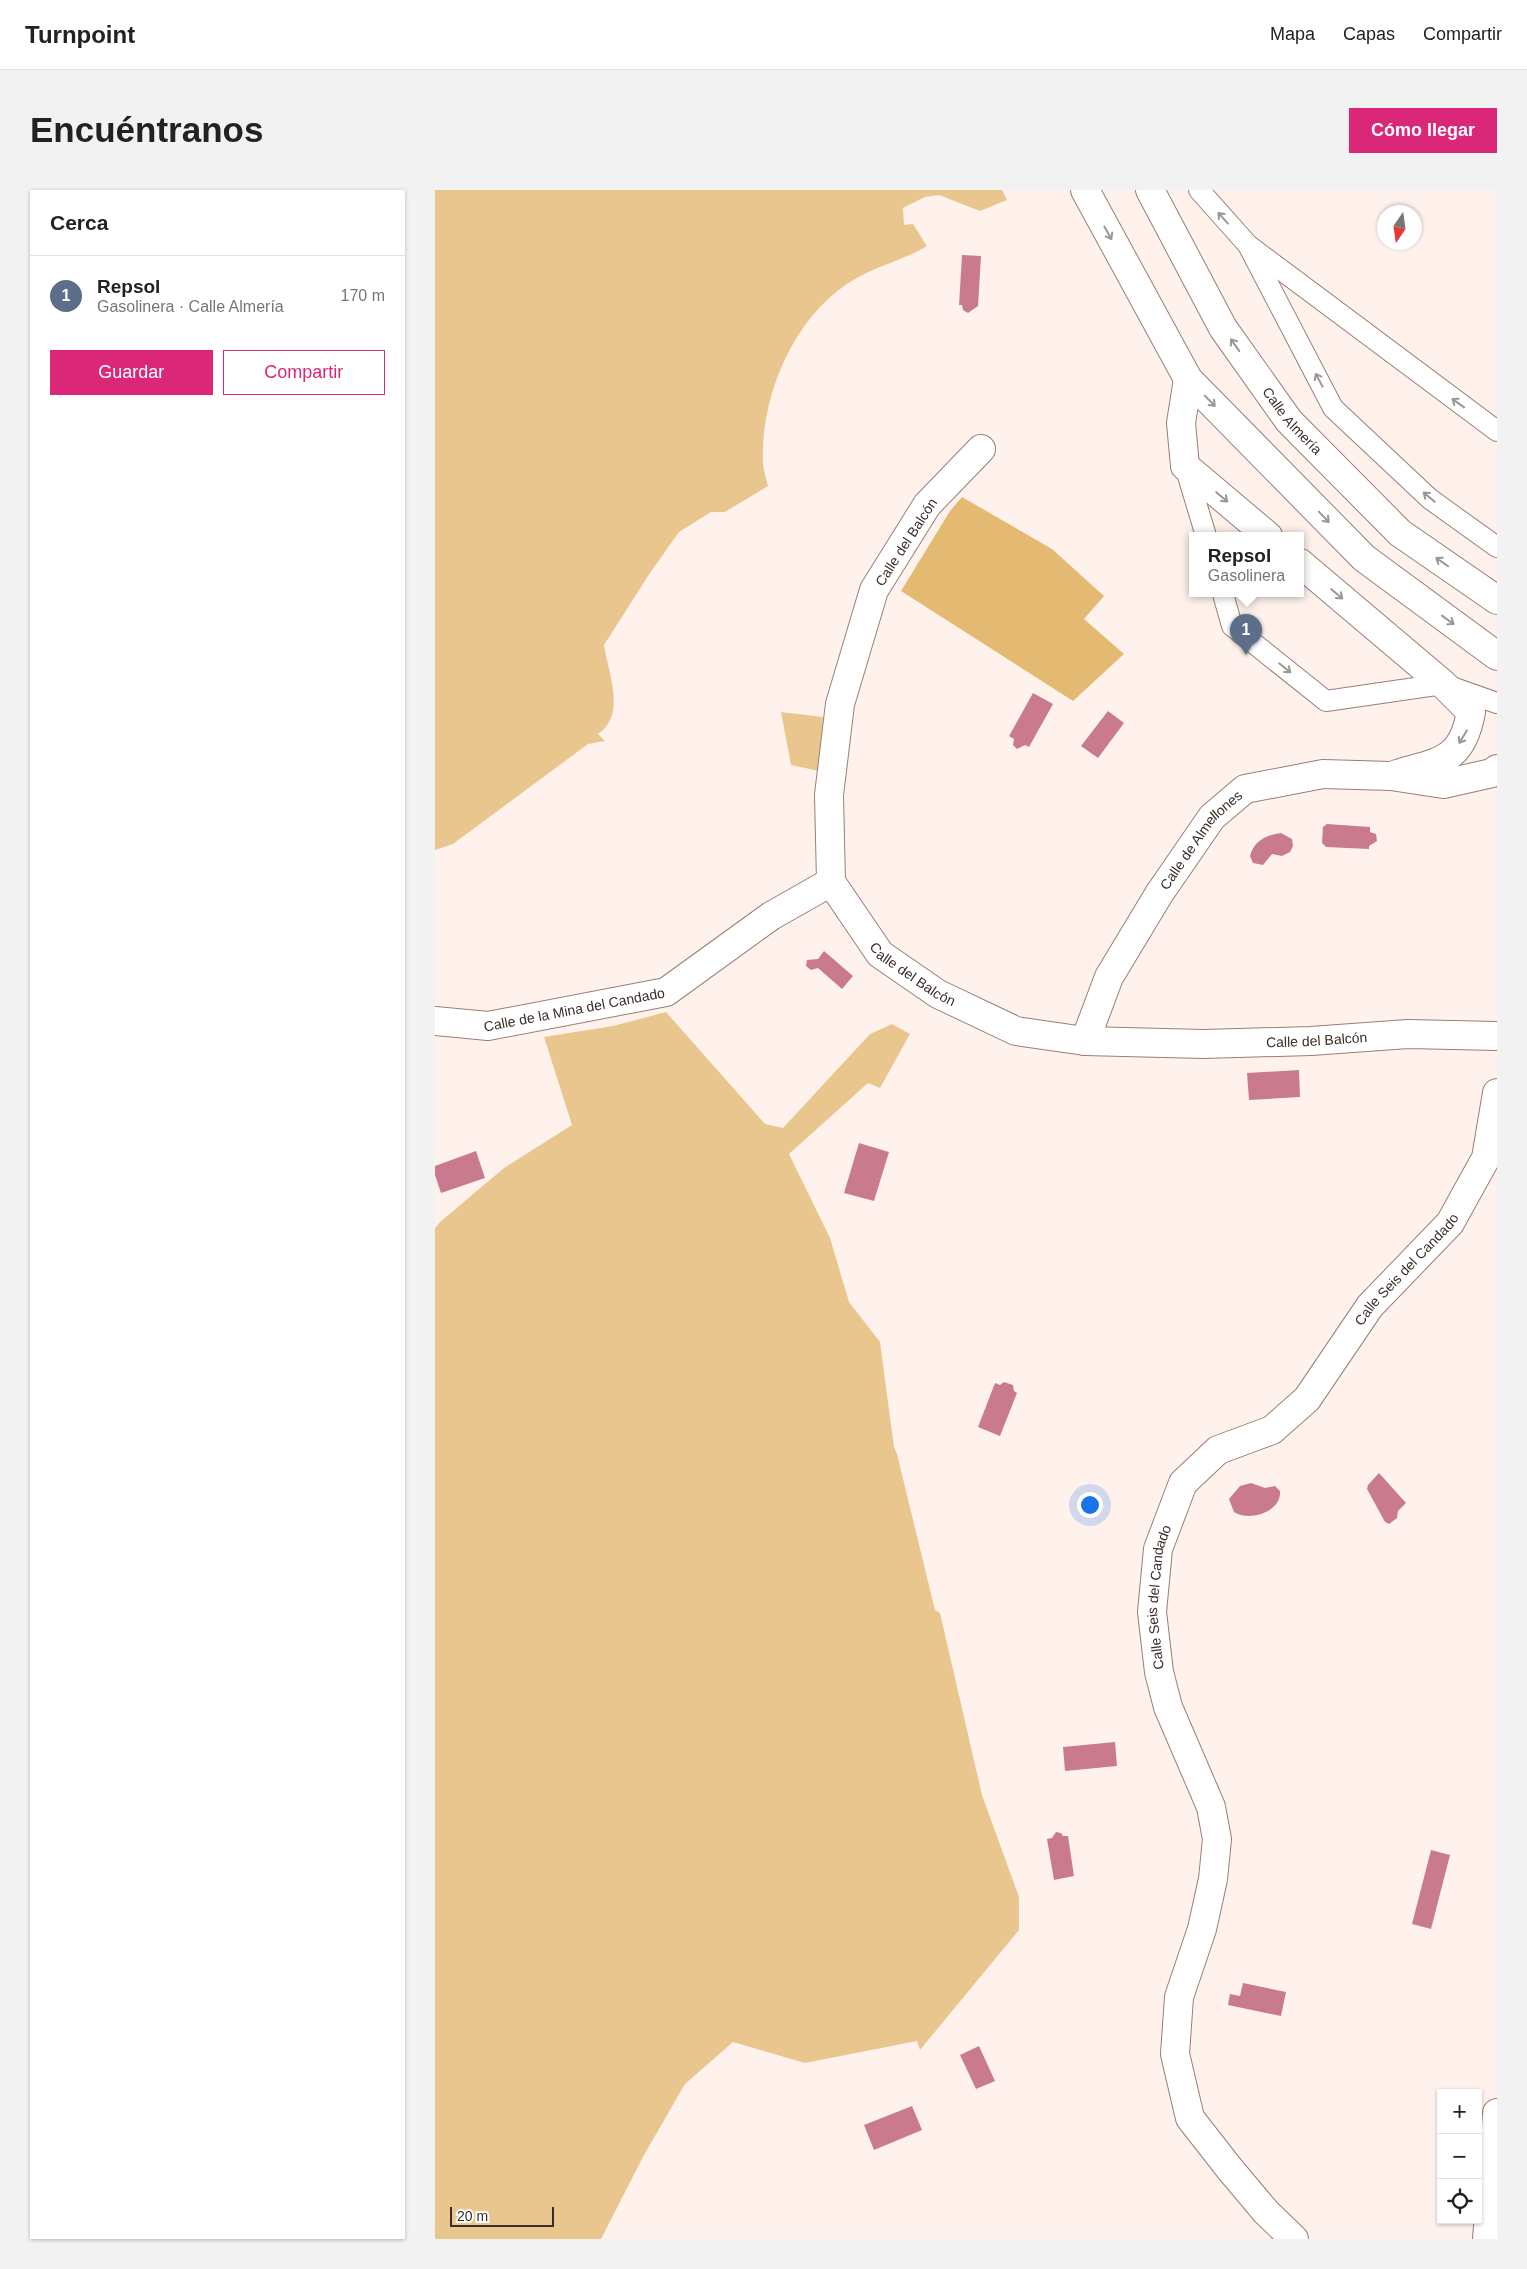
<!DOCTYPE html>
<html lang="es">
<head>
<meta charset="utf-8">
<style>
	:root { --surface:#fff; --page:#f2f2f2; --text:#222; --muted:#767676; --line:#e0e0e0; --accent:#db2777 }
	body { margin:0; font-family:Helvetica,sans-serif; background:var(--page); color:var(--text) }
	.controls { position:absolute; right:15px; bottom:15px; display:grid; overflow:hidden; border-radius:0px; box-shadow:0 1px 4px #0004 }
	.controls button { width:45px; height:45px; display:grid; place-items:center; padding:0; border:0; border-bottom:1px solid var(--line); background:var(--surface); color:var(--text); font:25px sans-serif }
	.compass { position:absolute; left:942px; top:15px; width:45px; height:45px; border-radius:50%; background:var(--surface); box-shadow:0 1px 4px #0004; rotate:193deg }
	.scale { position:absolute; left:15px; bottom:12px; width:104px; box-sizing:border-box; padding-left:5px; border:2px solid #392d28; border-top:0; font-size:14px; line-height:18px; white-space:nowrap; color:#392d28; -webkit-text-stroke:4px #fff; paint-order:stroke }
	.you { position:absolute; left:654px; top:1314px; width:18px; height:18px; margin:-12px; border:4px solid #fff; border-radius:50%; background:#1a73e8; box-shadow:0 0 0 8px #1a73e833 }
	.badge { display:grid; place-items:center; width:32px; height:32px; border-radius:50%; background:var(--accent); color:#fff; font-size:16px; font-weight:700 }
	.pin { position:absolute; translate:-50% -41px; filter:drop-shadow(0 1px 2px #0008) }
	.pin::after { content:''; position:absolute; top:26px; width:18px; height:15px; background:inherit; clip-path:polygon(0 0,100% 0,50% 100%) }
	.popup { position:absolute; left:754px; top:342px; width:115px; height:65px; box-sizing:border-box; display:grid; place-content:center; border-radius:0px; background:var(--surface); filter:drop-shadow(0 1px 4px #0005); font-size:16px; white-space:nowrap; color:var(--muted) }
	.popup b { font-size:19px; color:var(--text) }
	.popup::after { content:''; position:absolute; left:50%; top:100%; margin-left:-10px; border:10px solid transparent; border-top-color:var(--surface) }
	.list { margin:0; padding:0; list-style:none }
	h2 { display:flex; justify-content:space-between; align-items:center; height:65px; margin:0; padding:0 20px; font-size:21px }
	h2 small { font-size:16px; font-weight:400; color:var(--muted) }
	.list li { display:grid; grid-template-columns:32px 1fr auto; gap:15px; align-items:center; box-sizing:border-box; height:80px; padding:0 20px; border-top:1px solid var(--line) }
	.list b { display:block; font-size:19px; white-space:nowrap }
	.list p { margin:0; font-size:16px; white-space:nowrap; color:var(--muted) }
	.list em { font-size:16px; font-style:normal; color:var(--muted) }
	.actions { display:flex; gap:10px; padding:15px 20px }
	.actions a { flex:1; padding:11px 0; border:1px solid var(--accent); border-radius:0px; text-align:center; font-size:18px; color:var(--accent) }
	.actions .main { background:var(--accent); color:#fff }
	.icon { flex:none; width:28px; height:28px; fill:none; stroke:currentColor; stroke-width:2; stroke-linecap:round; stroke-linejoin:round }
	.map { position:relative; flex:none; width:1062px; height:2049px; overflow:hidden; border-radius:0px }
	header { display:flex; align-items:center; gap:30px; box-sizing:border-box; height:70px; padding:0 25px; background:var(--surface); border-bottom:1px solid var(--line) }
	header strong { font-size:24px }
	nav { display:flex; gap:28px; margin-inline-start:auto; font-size:18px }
	.intro { display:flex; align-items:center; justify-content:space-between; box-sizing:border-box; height:120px; padding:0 30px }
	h1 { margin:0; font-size:35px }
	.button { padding:12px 22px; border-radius:0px; background:var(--accent); color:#fff; font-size:18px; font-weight:700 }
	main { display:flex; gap:30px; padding:0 30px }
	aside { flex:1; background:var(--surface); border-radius:0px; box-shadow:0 1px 4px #0004 }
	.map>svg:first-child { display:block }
	.green { fill:#e9c68e }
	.forest { fill:#e4b972 }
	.water { fill:#ca7a8f }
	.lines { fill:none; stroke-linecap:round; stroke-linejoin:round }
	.lane-casing { stroke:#9a7e73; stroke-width:22 }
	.street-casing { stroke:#9a7e73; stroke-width:30 }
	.primary-casing { stroke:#9a7e73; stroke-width:30 }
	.lane { stroke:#fff; stroke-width:20 }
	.street { stroke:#fff; stroke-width:28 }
	.primary { stroke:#fff; stroke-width:28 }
	.oneway { stroke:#9c9694 }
	.labels { text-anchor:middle; stroke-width:4.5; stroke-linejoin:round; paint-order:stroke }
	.street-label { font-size:14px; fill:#392d28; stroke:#fff }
</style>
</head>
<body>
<header>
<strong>Turnpoint</strong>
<nav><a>Mapa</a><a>Capas</a><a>Compartir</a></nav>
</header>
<div class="intro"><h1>Encuéntranos</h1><a class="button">Cómo llegar</a></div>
<main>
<aside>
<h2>Cerca<small></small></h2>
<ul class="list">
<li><span class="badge" style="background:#5c6f8a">1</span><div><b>Repsol</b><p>Gasolinera · Calle Almería</p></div><em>170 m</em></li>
</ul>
<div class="actions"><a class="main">Guardar</a><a>Compartir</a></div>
</aside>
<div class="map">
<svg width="1062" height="2049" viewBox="0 0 1062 2049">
	<rect width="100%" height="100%" fill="#fff2ed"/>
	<g class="green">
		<path d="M 0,0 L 567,0 L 572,10 L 545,21 L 504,5 L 490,7 L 468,18 L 469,35 L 478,34 L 492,56 C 467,71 437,77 412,94 C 358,130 326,206 328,270 C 328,279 331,288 333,296 L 290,322 L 276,322 L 244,342 L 215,383 L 169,455 C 173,483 192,524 163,544 L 170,551 L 153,554 L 18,654 L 0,660 Z"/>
		<path d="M 346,522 L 388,527 L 384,581 L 356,575 Z"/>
		<path d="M 231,822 L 330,934 L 348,938 L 435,844 L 457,834 L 475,844 L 445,898 L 433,893 L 354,964 L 395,1048 L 414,1112 L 445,1152 L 459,1257 L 462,1264 L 500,1420 L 505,1423 L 547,1605 L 584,1707 L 584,1740 L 485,1860 L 482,1851 L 370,1873 L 298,1852 L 250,1894 L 209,1965 L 166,2049 L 0,2049 L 0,1038 L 5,1032 L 69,978 L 137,935 L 109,847 L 178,836 Z"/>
	</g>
	<path class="forest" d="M 527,307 L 617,359 L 669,406 L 649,429 L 689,464 L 638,511 L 466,401 L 515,321 Z"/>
	<g class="water">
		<path d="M 527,65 L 546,66 L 543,116 L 533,123 L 528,120 L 527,115 L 524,115 Z"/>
		<path d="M 598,503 L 618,514 L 594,557 L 590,555 L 582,559 L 578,555 L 579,549 L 574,546 Z"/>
		<path d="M 673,521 L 689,533 L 663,568 L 646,556 Z"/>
		<path d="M 892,634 L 935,637 L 935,642 L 941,644 L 942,651 L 934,656 L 934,659 L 891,657 L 887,653 L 888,637 Z"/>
		<path d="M 846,643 L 857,649 L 858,656 L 855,662 L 847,666 L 837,664 L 828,675 L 818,673 L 815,666 C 819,651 831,645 846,643 Z"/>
		<path d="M 389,761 L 418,786 L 407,799 L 383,778 L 376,780 L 371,776 L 372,770 L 383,769 Z"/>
		<path d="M 864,880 L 865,907 L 814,910 L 812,883 Z"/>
		<path d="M 424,953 L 454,962 L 439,1011 L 409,1003 Z"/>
		<path d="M 41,961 L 50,988 L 6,1003 L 0,985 L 0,976 Z"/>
		<path d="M 569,1192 L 578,1195 L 579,1201 L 582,1203 L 565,1246 L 543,1237 L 560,1193 L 565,1195 Z"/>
		<path d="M 944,1283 L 971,1313 L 963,1321 L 962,1328 L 954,1334 L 950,1332 L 932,1299 L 933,1295 Z"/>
		<path d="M 816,1293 L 830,1298 L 840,1296 L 845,1301 C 847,1322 814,1332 799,1322 L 794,1309 L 805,1296 Z"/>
		<path d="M 680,1552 L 682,1576 L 630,1581 L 628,1557 Z"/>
		<path d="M 621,1642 L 626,1643 L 628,1646 L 633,1646 L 639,1686 L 619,1690 L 612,1649 L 617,1648 Z"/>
		<path d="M 996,1660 L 1015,1665 L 996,1739 L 977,1734 Z"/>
		<path d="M 808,1793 L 851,1802 L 846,1826 L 793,1815 L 795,1804 L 805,1806 Z"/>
		<path d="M 544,1856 L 560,1891 L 541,1899 L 525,1865 Z"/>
		<path d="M 477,1916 L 487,1940 L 439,1960 L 429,1935 Z"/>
	</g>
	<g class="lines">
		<defs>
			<g id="lane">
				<path d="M 764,0 L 813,55 L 1062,241"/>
				<path d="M 813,55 L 898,218 L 995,309 L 1062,357"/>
				<path d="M 750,276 L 771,346"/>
				<path d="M 788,404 L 797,436 L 891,511 L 1008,494 L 1062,513"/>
			</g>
			<g id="street">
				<path d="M 753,189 L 746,233 L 750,276 L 833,346"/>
				<path id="s1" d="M 546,259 L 492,315 L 439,400 L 405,514 L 394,605 L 396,692 L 445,764 L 503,804 L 581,841 L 650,851 L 768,854 L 876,851 L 973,844 L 1062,846"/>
				<path d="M 865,373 L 1008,494 L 1036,522 C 1027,572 1005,571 962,584"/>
				<path id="s2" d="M 0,831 L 53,836 L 231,802 L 336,726 L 396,692"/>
				<path id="s3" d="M 650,851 L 674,787 L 724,704 L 777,627 L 810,599 L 888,584 L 956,586 L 1008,594 L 1057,583 L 1062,579"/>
				<path id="s4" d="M 859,2049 L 831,2022 L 794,1978 L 755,1928 L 740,1864 L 744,1807 L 767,1739 L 778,1689 L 782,1649 L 776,1617 L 733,1517 L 724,1482 L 717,1422 L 723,1359 L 748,1293 L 783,1260 L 837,1240 L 872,1209 L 935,1116 L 1015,1033 L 1051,968 L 1062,903"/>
				<path d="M 1052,2049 L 1062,1923"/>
			</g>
			<g id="primary">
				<path d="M 650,0 L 753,189 L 929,368 L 1062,466"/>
				<path id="s5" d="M 715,0 L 788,138 L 854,231 L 965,343 L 1062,410"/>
			</g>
		</defs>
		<use href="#lane" class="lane-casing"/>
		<use href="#street" class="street-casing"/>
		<use href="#primary" class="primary-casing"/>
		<use href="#lane" class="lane"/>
		<use href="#street" class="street"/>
		<use href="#primary" class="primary"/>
	</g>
	<defs><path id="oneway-shaft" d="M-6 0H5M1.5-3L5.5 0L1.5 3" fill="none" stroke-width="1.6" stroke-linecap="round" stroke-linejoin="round" transform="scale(1.25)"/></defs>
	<g class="oneway">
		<use href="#oneway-shaft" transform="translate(788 28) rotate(-132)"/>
		<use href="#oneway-shaft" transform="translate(673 43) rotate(61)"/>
		<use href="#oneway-shaft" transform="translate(800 155) rotate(-125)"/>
		<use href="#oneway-shaft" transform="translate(884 190) rotate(-118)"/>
		<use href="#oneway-shaft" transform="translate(775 211) rotate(46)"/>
		<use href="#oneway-shaft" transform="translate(1023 213) rotate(-144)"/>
		<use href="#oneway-shaft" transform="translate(787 307) rotate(40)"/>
		<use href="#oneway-shaft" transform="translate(994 307) rotate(-140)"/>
		<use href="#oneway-shaft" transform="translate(889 327) rotate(46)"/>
		<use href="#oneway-shaft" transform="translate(1007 372) rotate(-145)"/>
		<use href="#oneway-shaft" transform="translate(902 404) rotate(40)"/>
		<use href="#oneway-shaft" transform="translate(1013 430) rotate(36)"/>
		<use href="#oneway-shaft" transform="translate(850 478) rotate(39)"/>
		<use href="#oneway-shaft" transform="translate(1028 547) rotate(121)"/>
	</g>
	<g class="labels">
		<g class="street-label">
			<text dy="5" stroke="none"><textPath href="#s5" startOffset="272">Calle Almería</textPath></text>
			<text transform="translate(471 352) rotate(-57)" y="5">Calle del Balcón</text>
			<text dy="5" stroke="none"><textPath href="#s3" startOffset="234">Calle de Almellones</textPath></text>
			<text dy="5" stroke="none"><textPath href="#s1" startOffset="601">Calle del Balcón</textPath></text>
			<text dy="5" stroke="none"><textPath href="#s2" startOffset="141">Calle de la Mina del Candado</textPath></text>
			<text dy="5" stroke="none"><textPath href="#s1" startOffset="1021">Calle del Balcón</textPath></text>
			<text dy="5" stroke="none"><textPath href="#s4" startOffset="1134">Calle Seis del Candado</textPath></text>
			<text dy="5" stroke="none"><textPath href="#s4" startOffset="699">Calle Seis del Candado</textPath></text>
		</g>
	</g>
</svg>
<div class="controls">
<button>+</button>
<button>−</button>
<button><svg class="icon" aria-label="locate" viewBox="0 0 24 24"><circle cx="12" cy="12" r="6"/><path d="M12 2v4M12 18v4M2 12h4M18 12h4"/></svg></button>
</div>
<svg class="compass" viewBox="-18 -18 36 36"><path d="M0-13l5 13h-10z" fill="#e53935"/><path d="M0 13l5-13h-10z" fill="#767676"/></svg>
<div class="scale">20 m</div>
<div class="you"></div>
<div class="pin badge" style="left:811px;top:465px;background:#5c6f8a">1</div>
<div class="popup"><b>Repsol</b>Gasolinera</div>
</div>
</main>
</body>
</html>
